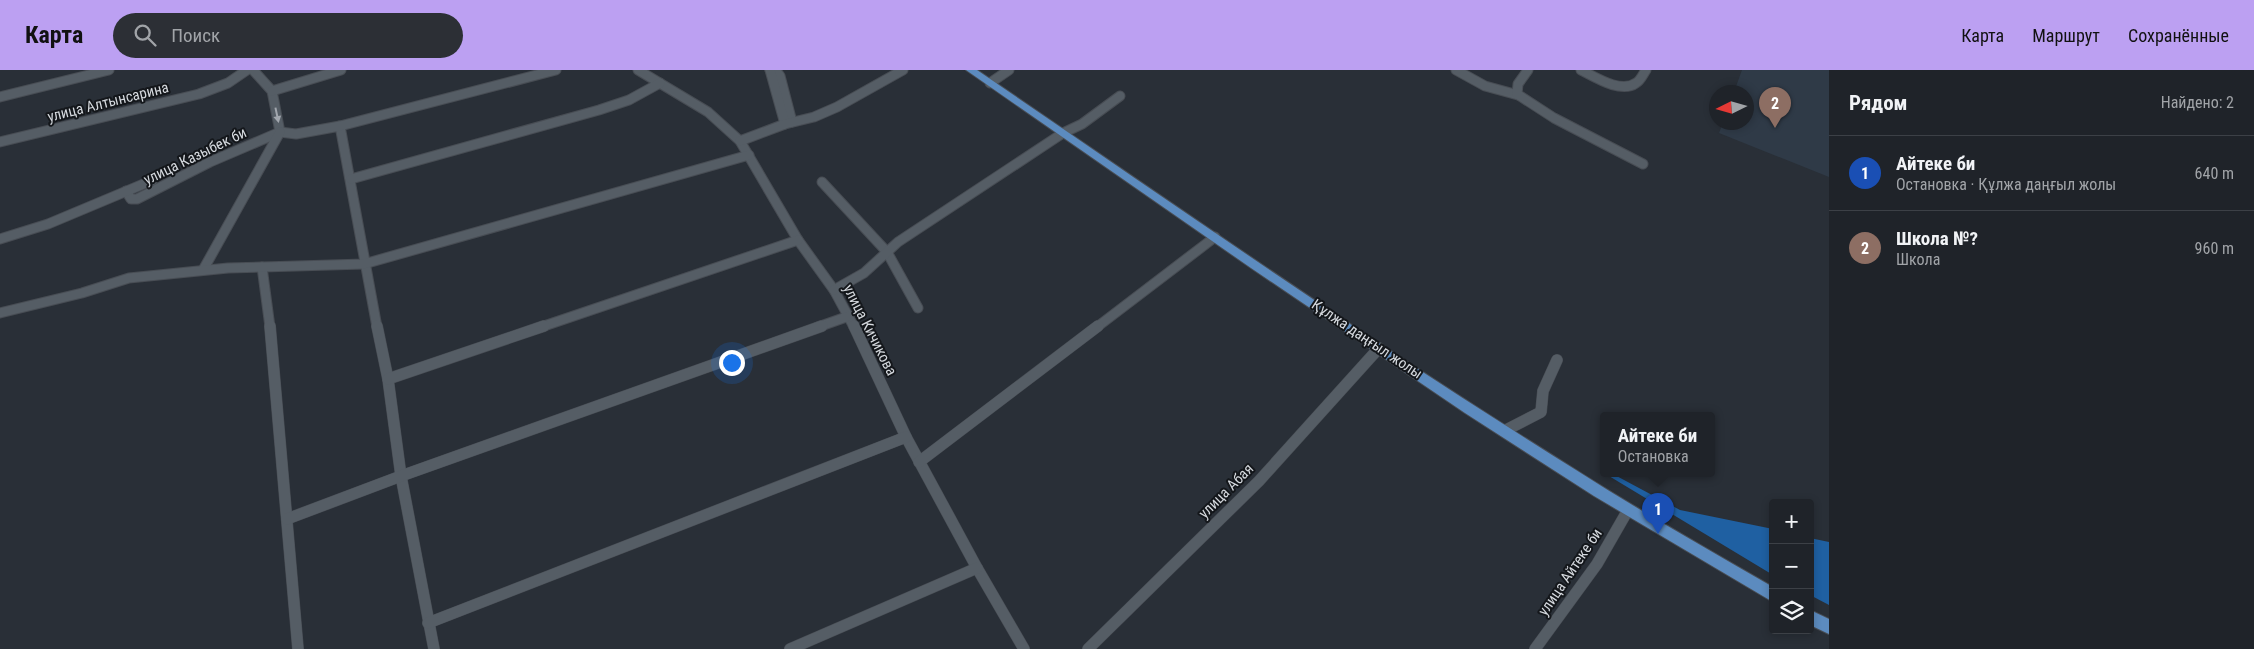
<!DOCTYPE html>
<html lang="ru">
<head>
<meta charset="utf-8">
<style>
	:root { --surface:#1f2329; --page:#2c2f35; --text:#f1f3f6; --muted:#a1a4a8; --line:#3c4046; --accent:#bca0f2 }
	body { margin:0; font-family:"Roboto Condensed",sans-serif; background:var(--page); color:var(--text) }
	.controls { position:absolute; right:15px; bottom:15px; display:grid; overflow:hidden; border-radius:5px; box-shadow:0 2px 8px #0003 }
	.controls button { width:45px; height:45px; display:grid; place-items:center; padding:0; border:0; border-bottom:1px solid var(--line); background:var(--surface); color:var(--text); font:25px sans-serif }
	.compass { position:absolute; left:1709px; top:15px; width:45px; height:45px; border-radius:50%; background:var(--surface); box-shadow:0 2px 8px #0003; rotate:265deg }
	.you { position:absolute; left:731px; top:292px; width:18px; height:18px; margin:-12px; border:4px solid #fff; border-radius:50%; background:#1a73e8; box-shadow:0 0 0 8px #1a73e833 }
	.badge { display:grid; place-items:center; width:32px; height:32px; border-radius:50%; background:var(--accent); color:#fff; font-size:16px; font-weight:700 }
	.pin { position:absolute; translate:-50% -41px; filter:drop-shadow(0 1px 2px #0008) }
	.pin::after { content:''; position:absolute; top:26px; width:18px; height:15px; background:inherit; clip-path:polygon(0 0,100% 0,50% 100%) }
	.popup { position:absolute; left:1600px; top:342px; width:115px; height:65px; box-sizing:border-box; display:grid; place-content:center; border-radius:5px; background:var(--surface); filter:drop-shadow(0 1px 4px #0005); font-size:16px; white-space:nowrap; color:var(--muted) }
	.popup b { font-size:19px; color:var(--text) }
	.popup::after { content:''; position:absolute; left:50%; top:100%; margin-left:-10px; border:10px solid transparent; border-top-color:var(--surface) }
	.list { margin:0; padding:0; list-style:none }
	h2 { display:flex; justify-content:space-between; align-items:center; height:65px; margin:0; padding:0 20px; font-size:21px }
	h2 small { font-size:16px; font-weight:400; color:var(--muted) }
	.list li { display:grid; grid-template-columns:32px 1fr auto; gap:15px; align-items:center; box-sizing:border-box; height:75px; padding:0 20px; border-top:1px solid var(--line) }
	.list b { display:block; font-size:19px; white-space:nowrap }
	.list p { margin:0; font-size:16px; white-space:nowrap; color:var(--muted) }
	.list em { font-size:16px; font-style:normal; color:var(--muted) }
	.icon { flex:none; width:28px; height:28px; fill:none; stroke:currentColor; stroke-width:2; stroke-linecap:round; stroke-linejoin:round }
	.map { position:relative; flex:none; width:1829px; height:579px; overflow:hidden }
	header { display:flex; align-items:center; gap:30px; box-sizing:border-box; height:70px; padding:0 25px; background:var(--accent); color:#111 }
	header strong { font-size:24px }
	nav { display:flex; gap:28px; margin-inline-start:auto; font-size:18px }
	.search { width:350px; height:45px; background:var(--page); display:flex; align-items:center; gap:12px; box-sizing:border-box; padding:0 18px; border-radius:28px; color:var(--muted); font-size:19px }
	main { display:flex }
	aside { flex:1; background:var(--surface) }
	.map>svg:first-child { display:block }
	.built { fill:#2f3a47 }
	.forest { fill:#1f60a2 }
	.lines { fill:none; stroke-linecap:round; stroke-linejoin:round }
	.minor-far1-casing { stroke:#484d54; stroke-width:11 }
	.minor-casing { stroke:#484d54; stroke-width:12 }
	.major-casing { stroke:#484d54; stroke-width:2 }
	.minor-far1 { stroke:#555d65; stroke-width:9 }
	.minor { stroke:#555d65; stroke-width:11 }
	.major { fill:#5c8bbf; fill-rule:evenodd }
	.oneway { fill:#a2a7ae }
	.labels { text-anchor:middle; stroke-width:4; stroke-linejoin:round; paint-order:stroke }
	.street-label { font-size:15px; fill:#d5d9de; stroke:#14171b }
</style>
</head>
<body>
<header>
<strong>Карта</strong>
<div class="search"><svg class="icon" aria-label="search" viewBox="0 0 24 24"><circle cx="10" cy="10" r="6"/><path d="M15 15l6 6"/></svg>Поиск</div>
<nav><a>Карта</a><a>Маршрут</a><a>Сохранённые</a></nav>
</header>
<main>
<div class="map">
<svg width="1829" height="579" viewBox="0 0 1829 579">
	<rect width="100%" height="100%" fill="#292f37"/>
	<path class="built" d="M 1742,0 L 1829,0 L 1829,107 L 1719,63 L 1723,53 L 1746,52 L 1746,22 L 1734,22 Z"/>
	<g class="forest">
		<path d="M 1604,403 L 1611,403 L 1680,440 L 1773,459 L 1773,505 Z"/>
		<path d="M 1810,468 L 1829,472 L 1829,535 L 1810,525 Z"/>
	</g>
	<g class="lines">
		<defs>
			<g id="minor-far1">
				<path d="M 253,0 L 272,21 L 280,62"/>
				<path d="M 638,0 L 708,42 L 740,71 L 798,170 L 834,220 L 854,257"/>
				<path d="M 770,0 L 777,2 L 780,6 L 792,52"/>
				<path d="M 770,0 L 785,54"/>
				<path d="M 1456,0 L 1485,16 L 1518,25"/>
				<path d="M 1528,0 L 1518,14 L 1517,24 L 1554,48 L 1643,94"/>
				<path d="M 1581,0 C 1595,7 1621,24 1636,13 C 1641,10 1643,4 1646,0"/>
				<path d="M 990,13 L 1009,0"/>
				<path d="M 272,21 L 341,0"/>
				<path d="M 0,27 L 109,0"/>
				<path d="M 340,56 L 377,257"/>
				<path d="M 280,62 L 296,64 L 340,56 L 556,0"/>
				<path d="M 740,71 L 785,54 L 814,47 L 837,37 L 903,0"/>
				<path d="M 0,72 L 199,24 L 228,13 L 247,0"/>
				<path d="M 351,109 L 599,40 L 629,30 L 660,13"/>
				<path d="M 822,112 L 887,182 L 918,238"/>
				<path d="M 126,121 L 131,129 L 137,129 L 210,92 L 280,62"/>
				<path d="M 0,169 L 48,154 L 153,110"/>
				<path d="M 262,197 L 270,257"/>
				<path d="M 203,200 L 280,62"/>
				<path d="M 834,220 L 864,203 L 898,172 L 1063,63 L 1082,54 L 1120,26"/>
				<path d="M 0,243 L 82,223 L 129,208 L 228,198 L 364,194 L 749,85"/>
				<path d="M 541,257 L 798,170"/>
				<path d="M 818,257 L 849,246"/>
				<path d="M 1097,257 L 1215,167"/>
			</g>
			<g id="minor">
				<path d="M 270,256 L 298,579"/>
				<path d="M 377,256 L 388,309 L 401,406 L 434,579"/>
				<path d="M 854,256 L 906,367 L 977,498 L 1024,579"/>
				<path d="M 388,309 L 544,256"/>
				<path d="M 1504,361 L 1541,342 L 1543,321 L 1557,290"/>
				<path d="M 919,392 L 1098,256"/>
				<path d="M 287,449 L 401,406 L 822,256"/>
				<path d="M 428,553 L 906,367"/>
				<path d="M 790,579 L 977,498"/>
				<path d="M 1088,579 L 1259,411 L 1379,278"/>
				<path d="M 1535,579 L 1597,494 L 1628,440"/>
			</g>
			<g id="major">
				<path d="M 966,0 L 977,0 C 1175,135 1372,273 1576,400 C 1640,441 1707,479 1773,517 L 1773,532 L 1594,426 L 1465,343 L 1251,198 Z"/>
				<path d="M 1810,540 L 1829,549 L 1829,564 L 1810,555 Z"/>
			</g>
		</defs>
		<use href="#minor-far1" class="minor-far1-casing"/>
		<use href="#minor" class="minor-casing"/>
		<use href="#major" class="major-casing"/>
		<use href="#minor-far1" class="minor-far1"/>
		<use href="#minor" class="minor"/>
		<use href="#major" class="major"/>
	</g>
	<defs><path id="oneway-solid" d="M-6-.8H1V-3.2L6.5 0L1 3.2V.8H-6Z" transform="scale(1.25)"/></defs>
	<use class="oneway" href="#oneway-solid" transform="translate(277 45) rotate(78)"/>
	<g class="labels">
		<g class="street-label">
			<text transform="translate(108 32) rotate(-14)" y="5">улица Алтынсарина</text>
			<text transform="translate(195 86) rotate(-26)" y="5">улица Казыбек би</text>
			<text transform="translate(870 260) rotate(63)" y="5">улица Кичикова</text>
			<text transform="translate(1367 269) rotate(34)" y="5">Құлжа даңғыл жолы</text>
			<text transform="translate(1226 421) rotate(-45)" y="5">улица Абая</text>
			<text transform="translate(1570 502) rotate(-56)" y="5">улица Айтеке би</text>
		</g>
	</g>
</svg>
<div class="controls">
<button>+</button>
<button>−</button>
<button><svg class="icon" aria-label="layers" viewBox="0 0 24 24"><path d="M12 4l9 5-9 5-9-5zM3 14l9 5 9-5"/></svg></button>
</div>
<svg class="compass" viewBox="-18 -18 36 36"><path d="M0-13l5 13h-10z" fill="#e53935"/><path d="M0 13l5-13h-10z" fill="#a1a4a8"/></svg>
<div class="you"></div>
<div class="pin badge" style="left:1658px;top:464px;background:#1a4fb4">1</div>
<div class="popup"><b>Айтеке би</b>Остановка</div>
<div class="pin badge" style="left:1775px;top:58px;background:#8d6e63">2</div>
</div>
<aside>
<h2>Рядом<small>Найдено: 2</small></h2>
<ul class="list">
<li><span class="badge" style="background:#1a4fb4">1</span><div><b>Айтеке би</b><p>Остановка · Құлжа даңғыл жолы</p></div><em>640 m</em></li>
<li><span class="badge" style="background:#8d6e63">2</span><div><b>Школа №?</b><p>Школа</p></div><em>960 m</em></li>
</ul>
</aside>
</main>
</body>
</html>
